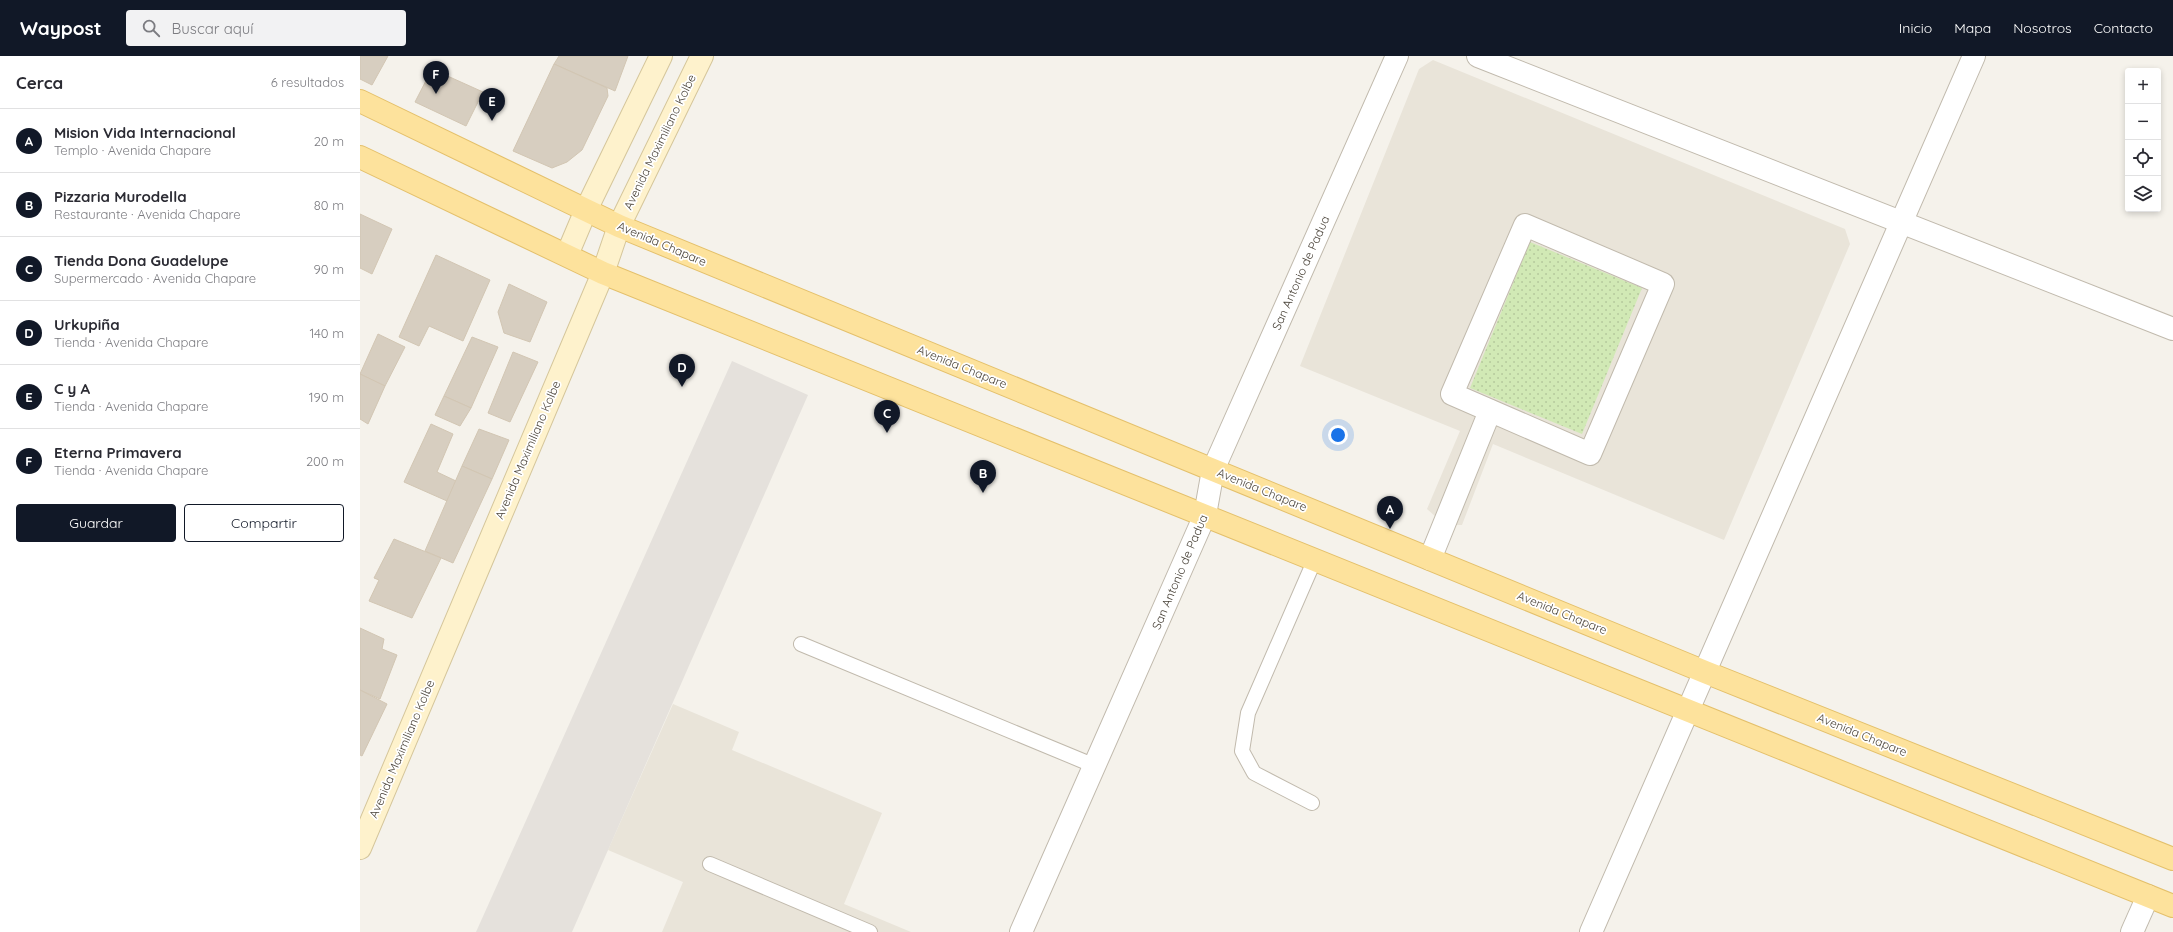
<!DOCTYPE html>
<html lang="es">
<head>
<meta charset="utf-8">
<style>
	:root { --surface:#fff; --page:#f2f2f3; --text:#2b2b33; --muted:#7c7c81; --line:#e1e1e2; --accent:#111827 }
	body { margin:0; font-family:Quicksand,sans-serif; background:var(--page); color:var(--text) }
	.controls { position:absolute; right:12px; top:12px; display:grid; overflow:hidden; border-radius:4px; box-shadow:0 2px 6px #0003 }
	.controls button { width:36px; height:36px; display:grid; place-items:center; padding:0; border:0; border-bottom:1px solid var(--line); background:var(--surface); color:var(--text); font:20px sans-serif }
	.you { position:absolute; left:978px; top:379px; width:14px; height:14px; margin:-10px; border:3px solid #fff; border-radius:50%; background:#1a73e8; box-shadow:0 0 0 6px #1a73e833 }
	.badge { display:grid; place-items:center; width:26px; height:26px; border-radius:50%; background:var(--accent); color:#fff; font-size:13px; font-weight:700 }
	.pin { position:absolute; translate:-50% -33px; filter:drop-shadow(0 1px 2px #0008) }
	.pin::after { content:''; position:absolute; top:21px; width:14px; height:12px; background:inherit; clip-path:polygon(0 0,100% 0,50% 100%) }
	.list { margin:0; padding:0; list-style:none }
	h2 { display:flex; justify-content:space-between; align-items:center; height:52px; margin:0; padding:0 16px; font-size:17px }
	h2 small { font-size:13px; font-weight:400; color:var(--muted) }
	.list li { display:grid; grid-template-columns:26px 1fr auto; gap:12px; align-items:center; box-sizing:border-box; height:64px; padding:0 16px; border-top:1px solid var(--line) }
	.list b { display:block; font-size:15px; white-space:nowrap }
	.list p { margin:0; font-size:13px; white-space:nowrap; color:var(--muted) }
	.list em { font-size:13px; font-style:normal; color:var(--muted) }
	.actions { display:flex; gap:8px; padding:12px 16px }
	.actions a { flex:1; padding:9px 0; border:1px solid var(--accent); border-radius:4px; text-align:center; font-size:14px; color:var(--accent) }
	.actions .main { background:var(--accent); color:#fff }
	.icon { flex:none; width:22px; height:22px; fill:none; stroke:currentColor; stroke-width:2; stroke-linecap:round; stroke-linejoin:round }
	.map { position:relative; flex:none; width:1813px; height:876px; overflow:hidden }
	header { display:flex; align-items:center; gap:24px; box-sizing:border-box; height:56px; padding:0 20px; background:var(--accent); color:#fff }
	header strong { font-size:19px }
	nav { display:flex; gap:22px; margin-inline-start:auto; font-size:14px }
	.search { width:280px; height:36px; background:var(--page); display:flex; align-items:center; gap:10px; box-sizing:border-box; padding:0 14px; border-radius:4px; color:var(--muted); font-size:15px }
	main { display:flex }
	aside { flex:1; background:var(--surface) }
	.map>svg:first-child { display:block }
	.residential { fill:#e9e4d9 }
	.industrial { fill:#e5e1dc }
	.grass { fill:url(#grass-dots) }
	.building { fill:#d7cec0; stroke:#d2c6b3 }
	.lines { fill:none; stroke-linecap:round; stroke-linejoin:round }
	.lane-casing { stroke:#c1baad; stroke-width:16 }
	.street-casing { stroke:#c1baad; stroke-width:24 }
	.secondary-casing { stroke:#d5c69b; stroke-width:24 }
	.primary-casing { stroke:#e4c06b; stroke-width:24 }
	.lane { stroke:#fff; stroke-width:14 }
	.street { stroke:#fff; stroke-width:22 }
	.secondary { stroke:#fef2cc; stroke-width:22 }
	.primary { stroke:#fde29c; stroke-width:22 }
	.labels { text-anchor:middle; stroke-width:3.5; stroke-linejoin:round; paint-order:stroke }
	.street-label { font-size:12px; fill:#4a4339; stroke:#fff }
</style>
</head>
<body>
<header>
<strong>Waypost</strong>
<div class="search"><svg class="icon" aria-label="search" viewBox="0 0 24 24"><circle cx="10" cy="10" r="6"/><path d="M15 15l6 6"/></svg>Buscar aquí</div>
<nav><a>Inicio</a><a>Mapa</a><a>Nosotros</a><a>Contacto</a></nav>
</header>
<main>
<aside>
<h2>Cerca<small>6 resultados</small></h2>
<ul class="list">
<li><span class="badge">A</span><div><b>Mision Vida Internacional</b><p>Templo · Avenida Chapare</p></div><em>20 m</em></li>
<li><span class="badge">B</span><div><b>Pizzaria Murodella</b><p>Restaurante · Avenida Chapare</p></div><em>80 m</em></li>
<li><span class="badge">C</span><div><b>Tienda Dona Guadelupe</b><p>Supermercado · Avenida Chapare</p></div><em>90 m</em></li>
<li><span class="badge">D</span><div><b>Urkupiña</b><p>Tienda · Avenida Chapare</p></div><em>140 m</em></li>
<li><span class="badge">E</span><div><b>C y A</b><p>Tienda · Avenida Chapare</p></div><em>190 m</em></li>
<li><span class="badge">F</span><div><b>Eterna Primavera</b><p>Tienda · Avenida Chapare</p></div><em>200 m</em></li>
</ul>
<div class="actions"><a class="main">Guardar</a><a>Compartir</a></div>
</aside>
<div class="map">
<svg width="1813" height="876" viewBox="0 0 1813 876">
	<defs>
		<pattern id="grass-dots" width="8" height="8" patternUnits="userSpaceOnUse"><rect width="8" height="8" fill="#d1e9b5"/><path d="M2 2h.1M6 6h.1" fill="none" stroke="#b5c99c" stroke-width="1.8" stroke-linecap="round"/></pattern>
	</defs>
	<rect width="100%" height="100%" fill="#f5f2eb"/>
	<g class="residential">
		<path d="M 1073,4 L 1485,173 L 1490,188 L 1364,484 L 1133,388 L 1102,469 L 1085,469 L 1067,453 L 1100,375 L 940,310 L 1059,13 Z"/>
		<path d="M 313,648 L 379,676 L 372,694 L 522,757 L 484,848 L 551,876 L 302,876 L 323,826 L 248,794 Z"/>
	</g>
	<path class="industrial" d="M 372,305 L 448,339 L 212,876 L 116,876 Z"/>
	<path class="grass" d="M 1170,186 L 1282,232 L 1222,378 L 1110,332 Z"/>
	<g class="building">
		<path d="M 0,0 L 28,0 L 12,29 L 0,23 Z"/>
		<path d="M 199,0 L 268,0 L 255,35 L 194,8 Z"/>
		<path d="M 194,8 L 247,32 L 248,40 L 222,94 L 207,106 L 192,112 L 153,95 Z"/>
		<path d="M 72,13 L 123,36 L 106,70 L 55,46 Z"/>
		<path d="M 0,158 L 32,173 L 12,218 L 0,212 Z"/>
		<path d="M 76,199 L 130,224 L 103,285 L 69,270 L 59,290 L 39,281 Z"/>
		<path d="M 149,228 L 187,246 L 170,286 L 144,277 L 138,256 Z"/>
		<path d="M 18,278 L 45,291 L 25,330 L 0,318 Z"/>
		<path d="M 112,281 L 138,291 L 111,352 L 84,340 Z"/>
		<path d="M 153,296 L 178,306 L 150,366 L 128,357 Z"/>
		<path d="M 0,318 L 25,330 L 8,368 L 0,363 Z"/>
		<path d="M 84,340 L 111,352 L 100,370 L 75,359 Z"/>
		<path d="M 71,368 L 93,378 L 77,416 L 96,425 L 87,445 L 44,426 Z"/>
		<path d="M 119,373 L 149,384 L 132,423 L 102,410 Z"/>
		<path d="M 102,410 L 132,423 L 93,507 L 65,495 Z"/>
		<path d="M 34,483 L 81,502 L 52,562 L 9,545 L 19,524 L 14,522 Z"/>
		<path d="M 0,572 L 24,583 L 22,593 L 37,599 L 20,643 L 0,634 Z"/>
		<path d="M 0,634 L 27,648 L 2,700 L 0,699 Z"/>
	</g>
	<g class="lines">
		<defs>
			<g id="lane">
				<path d="M 441,588 L 735,710"/>
				<path d="M 952,747 L 894,717 L 882,695 L 888,657 L 955,503"/>
				<path d="M 350,808 L 510,876"/>
			</g>
			<g id="street">
				<path d="M 1118,0 L 1813,273"/>
				<path d="M 1165,169 L 1303,228 L 1230,398 L 1092,338 Z"/>
				<path d="M 1070,503 L 1130,355"/>
				<path d="M 661,876 L 845,459 L 853,414 L 1037,0"/>
				<path d="M 1231,876 L 1614,0"/>
				<path d="M 1772,876 L 1788,840"/>
			</g>
			<g id="secondary">
				<path d="M 207,199 L 226,154 L 301,0"/>
				<path d="M 0,792 L 243,217 L 259,170 L 342,0"/>
			</g>
			<g id="primary">
				<path d="M 0,45 L 259,170 L 1345,616 L 1813,803"/>
				<path d="M 0,101 L 243,217 L 1813,850"/>
			</g>
		</defs>
		<use href="#lane" class="lane-casing"/>
		<use href="#street" class="street-casing"/>
		<use href="#secondary" class="secondary-casing"/>
		<use href="#primary" class="primary-casing"/>
		<use href="#lane" class="lane"/>
		<use href="#street" class="street"/>
		<use href="#secondary" class="secondary"/>
		<use href="#primary" class="primary"/>
	</g>
	<g class="labels">
		<g class="street-label">
			<text transform="translate(300 86) rotate(-64)" y="4">Avenida Maximiliano Kolbe</text>
			<text transform="translate(302 188) rotate(23)" y="4">Avenida Chapare</text>
			<text transform="translate(941 217) rotate(-66)" y="4">San Antonio de Padua</text>
			<text transform="translate(602 311) rotate(22)" y="4">Avenida Chapare</text>
			<text transform="translate(168 394) rotate(-67)" y="4">Avenida Maximiliano Kolbe</text>
			<text transform="translate(902 434) rotate(22)" y="4">Avenida Chapare</text>
			<text transform="translate(820 516) rotate(-67)" y="4">San Antonio de Padua</text>
			<text transform="translate(1202 557) rotate(22)" y="4">Avenida Chapare</text>
			<text transform="translate(1502 679) rotate(22)" y="4">Avenida Chapare</text>
			<text transform="translate(42 693) rotate(-67)" y="4">Avenida Maximiliano Kolbe</text>
		</g>
	</g>
</svg>
<div class="controls">
<button>+</button>
<button>−</button>
<button><svg class="icon" aria-label="locate" viewBox="0 0 24 24"><circle cx="12" cy="12" r="6"/><path d="M12 2v4M12 18v4M2 12h4M18 12h4"/></svg></button>
<button><svg class="icon" aria-label="layers" viewBox="0 0 24 24"><path d="M12 4l9 5-9 5-9-5zM3 14l9 5 9-5"/></svg></button>
</div>
<div class="you"></div>
<div class="pin badge" style="left:1030px;top:473px">A</div>
<div class="pin badge" style="left:623px;top:437px">B</div>
<div class="pin badge" style="left:527px;top:377px">C</div>
<div class="pin badge" style="left:322px;top:331px">D</div>
<div class="pin badge" style="left:132px;top:65px">E</div>
<div class="pin badge" style="left:76px;top:38px">F</div>
</div>
</main>
</body>
</html>
